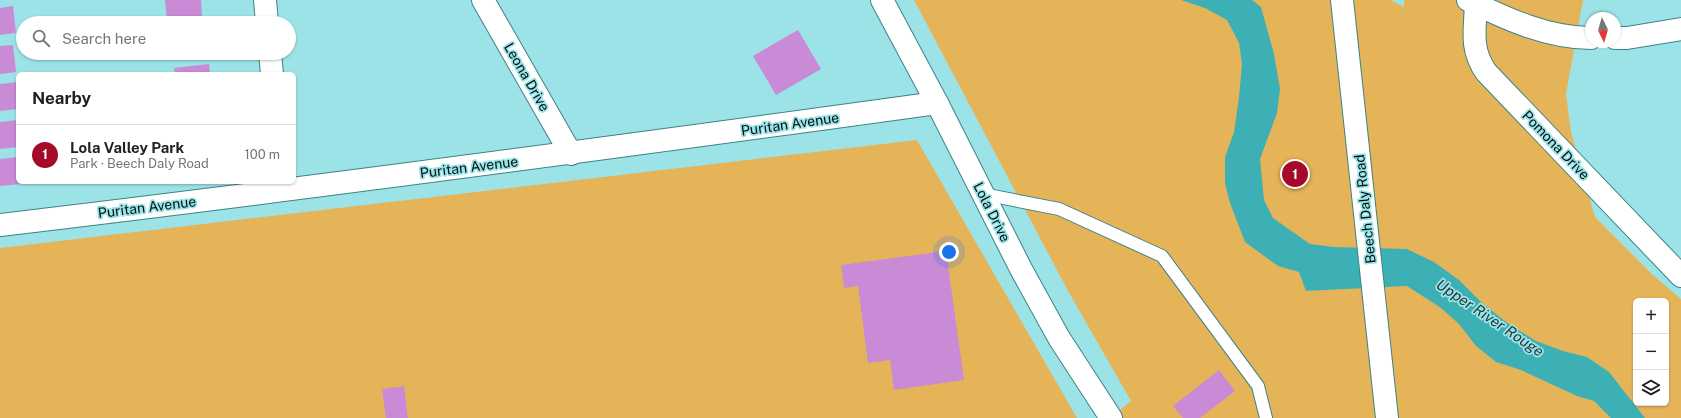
<!DOCTYPE html>
<html lang="en">
<head>
<meta charset="utf-8">
<style>
	:root { --surface:#fff; --page:#f2f2f2; --text:#202124; --muted:#757577; --line:#e0e0e0; --accent:#a50a29 }
	body { margin:0; font-family:"Public Sans",sans-serif; background:var(--page); color:var(--text) }
	.controls { position:absolute; right:12px; bottom:12px; display:grid; overflow:hidden; border-radius:6px; box-shadow:0 1px 3px #0004 }
	.controls button { width:36px; height:36px; display:grid; place-items:center; padding:0; border:0; border-bottom:1px solid var(--line); background:var(--surface); color:var(--text); font:20px sans-serif }
	.compass { position:absolute; left:1585px; top:12px; width:36px; height:36px; border-radius:50%; background:var(--surface); box-shadow:0 1px 3px #0004; rotate:175deg }
	.you { position:absolute; left:949px; top:252px; width:14px; height:14px; margin:-10px; border:3px solid #fff; border-radius:50%; background:#1a73e8; box-shadow:0 0 0 6px #1a73e833 }
	.badge { display:grid; place-items:center; width:26px; height:26px; border-radius:50%; background:var(--accent); color:#fff; font-size:13px; font-weight:700 }
	.pin { position:absolute; translate:-50% -50%; border:2px solid #fff; box-shadow:0 1px 4px #0006 }
	.list { margin:0; padding:0; list-style:none }
	h2 { display:flex; justify-content:space-between; align-items:center; height:52px; margin:0; padding:0 16px; font-size:17px }
	h2 small { font-size:13px; font-weight:400; color:var(--muted) }
	.list li { display:grid; grid-template-columns:26px 1fr auto; gap:12px; align-items:center; box-sizing:border-box; height:60px; padding:0 16px; border-top:1px solid var(--line) }
	.list b { display:block; font-size:15px; white-space:nowrap }
	.list p { margin:0; font-size:13px; white-space:nowrap; color:var(--muted) }
	.list em { font-size:13px; font-style:normal; color:var(--muted) }
	.icon { flex:none; width:22px; height:22px; fill:none; stroke:currentColor; stroke-width:2; stroke-linecap:round; stroke-linejoin:round }
	.map { position:relative; flex:none; width:1681px; height:418px; overflow:hidden }
	.search { position:absolute; background:var(--surface); box-shadow:0 1px 3px #0004; left:16px; top:16px; width:280px; height:44px; display:flex; align-items:center; gap:10px; box-sizing:border-box; padding:0 14px; border-radius:22px; color:var(--muted); font-size:15px }
	.panel { position:absolute; background:var(--surface); box-shadow:0 1px 3px #0004; left:16px; top:72px; width:280px; height:112px; border-radius:6px }
	.map>svg:first-child { display:block }
	.green { fill:#e6b458; fill-rule:evenodd }
	.water { fill:#3db0b6 }
	.building { fill:#c98ad6 }
	.lines { fill:none; stroke-linecap:round; stroke-linejoin:round }
	.lane-casing { stroke:#3c8286; stroke-width:14 }
	.street-casing { stroke:#3c8286; stroke-width:24 }
	.secondary-casing { stroke:#3c8286; stroke-width:24 }
	.lane { stroke:#fff; stroke-width:12 }
	.street { stroke:#fff; stroke-width:22 }
	.secondary { stroke:#fff; stroke-width:22 }
	.labels { text-anchor:middle; stroke-width:3.5; stroke-linejoin:round; paint-order:stroke }
	.street-label { font-size:14px; fill:#001213; stroke:#9ce3e7 }
	.water-label { font-size:15px; font-style:italic; fill:#213a3b; stroke:#9ce3e7 }
</style>
</head>
<body>
<div class="map">
<svg width="1681" height="418" viewBox="0 0 1681 418">
	<rect width="100%" height="100%" fill="#9ce3e7"/>
	<g class="green">
		<path d="M 914,0 L 1391,0 L 1404,7 L 1404,0 L 1583,0 L 1566,94 L 1571,132 L 1595,217 L 1653,275 L 1681,299 L 1681,418 L 1110,418 L 1131,401 L 1068,291 ZM 1636,301 L 1666,301 L 1666,403 L 1636,403 Z"/>
		<path d="M 917,140 L 1077,418 L 0,418 L 0,248 Z"/>
	</g>
	<path class="water" d="M 1181,0 L 1252,0 L 1261,7 L 1274,54 L 1280,89 L 1277,113 L 1260,159 L 1264,200 L 1273,218 L 1310,244 L 1334,247 L 1407,249 L 1434,262 L 1459,280 L 1481,302 L 1506,322 L 1536,341 L 1563,351 L 1587,357 L 1609,372 L 1645,418 L 1611,418 L 1594,401 L 1577,396 L 1521,370 L 1496,362 L 1476,346 L 1459,324 L 1441,308 L 1407,286 L 1306,291 L 1299,272 L 1278,266 L 1245,242 L 1230,203 L 1225,183 L 1225,157 L 1234,132 L 1239,97 L 1242,64 L 1239,43 L 1227,20 L 1205,8 Z"/>
	<g class="building">
		<path d="M 165,0 L 201,0 L 202,17 L 167,21 Z"/>
		<path d="M 13,6 L 16,33 L 0,35 L 0,8 Z"/>
		<path d="M 798,30 L 821,69 L 776,95 L 753,56 Z"/>
		<path d="M 13,45 L 16,72 L 0,74 L 0,46 Z"/>
		<path d="M 172,53 L 204,53 L 204,54 L 173,57 Z"/>
		<path d="M 209,64 L 210,74 L 175,74 L 174,68 Z"/>
		<path d="M 18,82 L 18,109 L 0,111 L 0,84 Z"/>
		<path d="M 18,120 L 18,147 L 0,149 L 0,122 Z"/>
		<path d="M 18,157 L 18,182 L 31,183 L 0,186 L 0,159 Z"/>
		<path d="M 946,251 L 964,380 L 894,390 L 890,360 L 868,363 L 858,286 L 844,288 L 841,265 Z"/>
		<path d="M 1219,370 L 1235,391 L 1200,418 L 1183,418 L 1173,406 Z"/>
		<path d="M 404,386 L 408,418 L 386,418 L 382,389 Z"/>
	</g>
	<g class="lines">
		<defs>
			<path id="lane" d="M 983,194 L 1059,209 L 1162,256 L 1258,386 L 1266,418"/>
			<g id="street">
				<path d="M 265,0 L 267,23"/>
				<path d="M 483,0 L 571,154"/>
				<path d="M 882,0 L 937,103 L 1021,269 L 1059,338 L 1111,418"/>
				<path d="M 1468,0 C 1506,19 1548,38 1591,38"/>
				<path d="M 1476,4 C 1475,30 1470,49 1486,72 L 1681,276"/>
				<path d="M 1615,38 L 1627,38 L 1681,29"/>
				<path d="M 270,53 L 272,74"/>
				<path d="M 0,225 C 313,188 625,146 937,103"/>
			</g>
			<path id="secondary" d="M 1342,0 L 1387,418"/>
		</defs>
		<use href="#lane" class="lane-casing"/>
		<use href="#street" class="street-casing"/>
		<use href="#secondary" class="secondary-casing"/>
		<use href="#lane" class="lane"/>
		<use href="#street" class="street"/>
		<use href="#secondary" class="secondary"/>
	</g>
	<g class="labels">
		<g class="street-label">
			<text transform="translate(527 77) rotate(60)" y="5">Leona Drive</text>
			<text transform="translate(790 124) rotate(-8)" y="5">Puritan Avenue</text>
			<text transform="translate(1556 145) rotate(46)" y="5">Pomona Drive</text>
			<text transform="translate(469 167) rotate(-7)" y="5">Puritan Avenue</text>
			<text transform="translate(147 207) rotate(-7)" y="5">Puritan Avenue</text>
			<text transform="translate(1365 209) rotate(-96)" y="5">Beech Daly Road</text>
			<text transform="translate(992 212) rotate(63)" y="5">Lola Drive</text>
		</g>
		<g class="water-label">
			<text transform="translate(1490 318) rotate(34)" y="5">Upper River Rouge</text>
		</g>
	</g>
</svg>
<div class="controls">
<button>+</button>
<button>−</button>
<button><svg class="icon" aria-label="layers" viewBox="0 0 24 24"><path d="M12 4l9 5-9 5-9-5zM3 14l9 5 9-5"/></svg></button>
</div>
<svg class="compass" viewBox="-18 -18 36 36"><path d="M0-13l5 13h-10z" fill="#e53935"/><path d="M0 13l5-13h-10z" fill="#757577"/></svg>
<div class="you"></div>
<div class="pin badge" style="left:1295px;top:174px">1</div>
<div class="search"><svg class="icon" aria-label="search" viewBox="0 0 24 24"><circle cx="10" cy="10" r="6"/><path d="M15 15l6 6"/></svg>Search here</div>
<section class="panel">
<h2>Nearby<small></small></h2>
<ul class="list">
<li><span class="badge">1</span><div><b>Lola Valley Park</b><p>Park · Beech Daly Road</p></div><em>100 m</em></li>
</ul>
</section>
</div>
</body>
</html>
